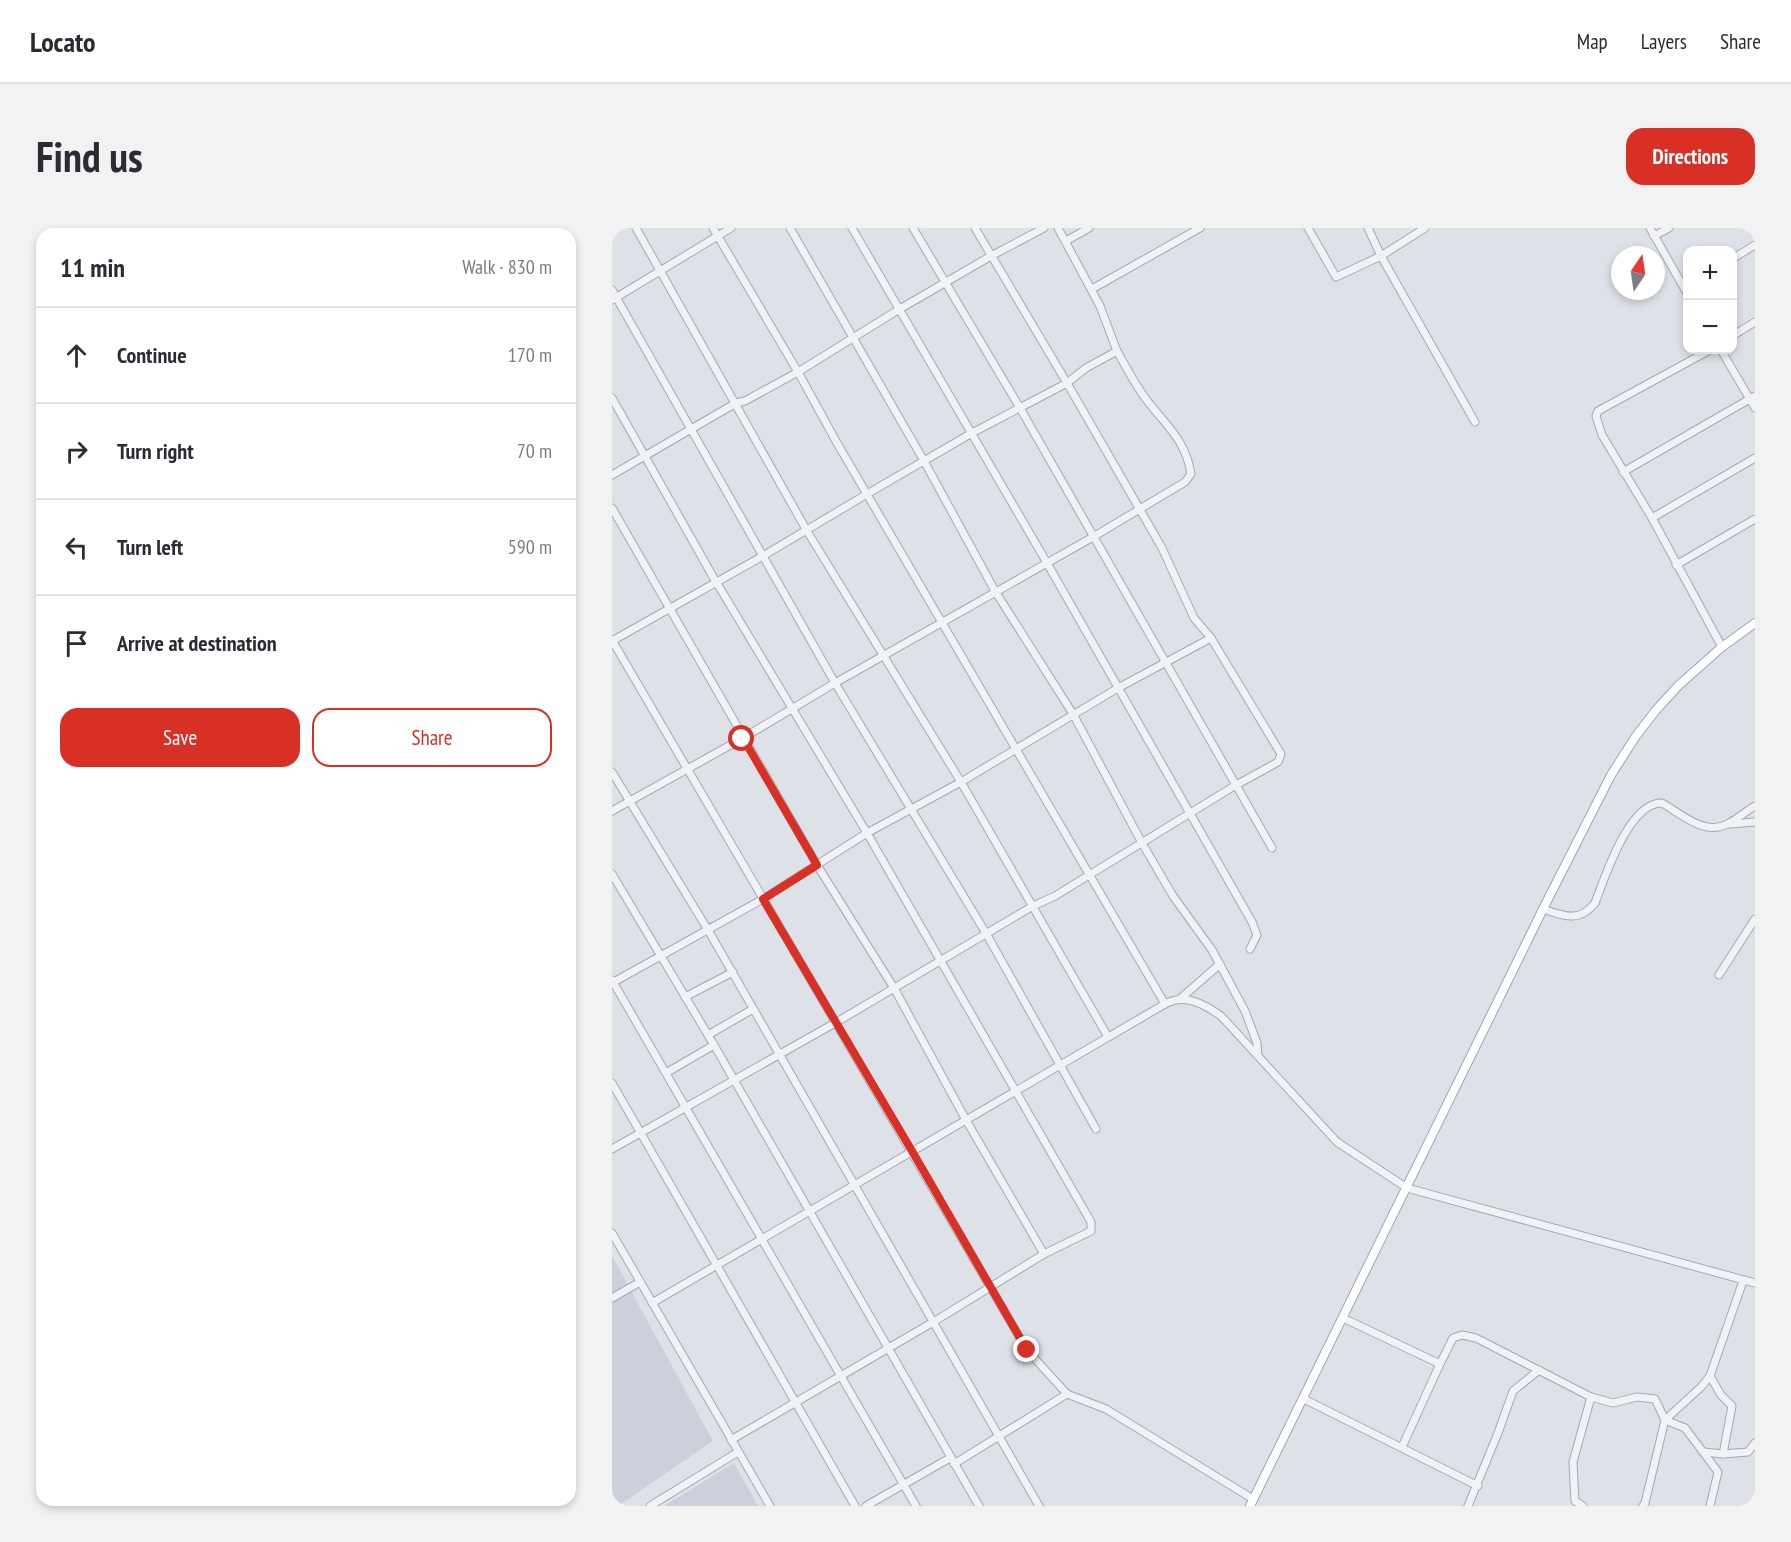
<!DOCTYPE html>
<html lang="en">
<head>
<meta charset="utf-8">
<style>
	:root { --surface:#fff; --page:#f2f2f3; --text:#2b2b33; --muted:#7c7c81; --line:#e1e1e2; --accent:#d93025 }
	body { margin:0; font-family:"PT Sans Narrow",sans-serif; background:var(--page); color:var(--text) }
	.controls { position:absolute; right:18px; top:18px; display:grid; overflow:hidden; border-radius:12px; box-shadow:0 3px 9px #0003 }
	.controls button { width:54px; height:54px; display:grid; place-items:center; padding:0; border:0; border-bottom:2px solid var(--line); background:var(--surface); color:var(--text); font:30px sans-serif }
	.compass { position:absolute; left:999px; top:18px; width:54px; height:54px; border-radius:50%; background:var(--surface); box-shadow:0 3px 9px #0003; rotate:13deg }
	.stop { position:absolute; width:18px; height:18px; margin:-14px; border:4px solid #d93025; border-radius:50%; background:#fff }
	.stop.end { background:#d93025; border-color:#fff; box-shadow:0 2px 6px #0008 }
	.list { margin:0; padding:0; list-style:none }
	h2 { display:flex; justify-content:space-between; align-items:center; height:78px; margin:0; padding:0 24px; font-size:26px }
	h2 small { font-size:20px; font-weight:400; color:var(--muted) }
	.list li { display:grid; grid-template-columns:39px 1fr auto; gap:18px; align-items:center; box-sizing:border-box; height:96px; padding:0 24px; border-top:2px solid var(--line) }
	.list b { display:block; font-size:22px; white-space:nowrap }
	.list em { font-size:20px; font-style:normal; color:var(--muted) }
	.actions { display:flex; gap:12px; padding:18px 24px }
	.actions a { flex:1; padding:14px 0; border:2px solid var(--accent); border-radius:18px; text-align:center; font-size:21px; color:var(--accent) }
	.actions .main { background:var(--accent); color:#fff }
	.icon { flex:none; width:33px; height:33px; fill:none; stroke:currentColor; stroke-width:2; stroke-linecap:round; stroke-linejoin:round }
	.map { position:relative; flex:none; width:1143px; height:1278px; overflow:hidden; border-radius:18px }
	header { display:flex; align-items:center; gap:36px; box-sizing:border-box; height:84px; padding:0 30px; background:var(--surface); border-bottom:2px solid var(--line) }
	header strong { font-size:28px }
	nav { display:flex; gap:33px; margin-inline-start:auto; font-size:21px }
	.intro { display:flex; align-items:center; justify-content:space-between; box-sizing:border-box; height:144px; padding:0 36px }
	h1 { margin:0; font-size:42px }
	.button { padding:15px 27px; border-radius:18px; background:var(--accent); color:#fff; font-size:21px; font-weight:700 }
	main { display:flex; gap:36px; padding:0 36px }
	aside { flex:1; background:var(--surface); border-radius:18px; box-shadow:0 3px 9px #0003 }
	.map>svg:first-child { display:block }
	.built { fill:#ccd0da }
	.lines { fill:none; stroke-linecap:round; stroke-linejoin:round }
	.minor-casing { stroke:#a3a8b2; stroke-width:9 }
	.major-casing { stroke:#9da5b4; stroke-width:10 }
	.minor { stroke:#f1f2f6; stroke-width:7 }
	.major { stroke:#fff; stroke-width:8 }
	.route { stroke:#d93025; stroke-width:8 }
</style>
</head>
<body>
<header>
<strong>Locato</strong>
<nav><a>Map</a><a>Layers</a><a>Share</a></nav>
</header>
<div class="intro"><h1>Find us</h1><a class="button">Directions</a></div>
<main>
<aside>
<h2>11 min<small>Walk · 830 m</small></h2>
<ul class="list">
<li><svg class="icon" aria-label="ahead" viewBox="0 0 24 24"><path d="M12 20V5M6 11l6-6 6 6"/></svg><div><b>Continue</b></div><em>170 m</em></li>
<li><svg class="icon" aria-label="right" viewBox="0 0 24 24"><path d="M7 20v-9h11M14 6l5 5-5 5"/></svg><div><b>Turn right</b></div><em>70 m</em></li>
<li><svg class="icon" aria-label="left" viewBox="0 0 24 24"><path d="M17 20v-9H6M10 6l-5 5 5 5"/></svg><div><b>Turn left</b></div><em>590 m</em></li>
<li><svg class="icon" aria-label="arrive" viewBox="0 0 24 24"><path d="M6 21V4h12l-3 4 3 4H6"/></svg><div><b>Arrive at destination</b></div></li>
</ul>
<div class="actions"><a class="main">Save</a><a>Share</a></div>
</aside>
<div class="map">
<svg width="1143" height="1278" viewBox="0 0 1143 1278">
	<rect width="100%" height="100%" fill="#dee1e8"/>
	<g class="built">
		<path d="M 0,1028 L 101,1213 L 6,1278 L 0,1278 Z"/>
		<path d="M 122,1235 L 146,1278 L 52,1278 Z"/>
	</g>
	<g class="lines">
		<defs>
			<g id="minor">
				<path d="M 24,0 L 195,303 L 349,554 L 496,809"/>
				<path d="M 101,0 L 186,144 L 225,215 L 553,776"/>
				<path d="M 178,0 L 312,233 L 383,363 L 461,486 L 530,615 L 561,668 L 600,722 L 633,783 L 645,815 L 646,828"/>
				<path d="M 240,0 L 435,335 L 640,694 L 645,707 L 638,721"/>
				<path d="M 301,0 L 408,180 L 660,620"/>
				<path d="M 696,0 L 724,49 L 769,28 L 756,0"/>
				<path d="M 813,0 L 769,28 L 863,194"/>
				<path d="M 1038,0 L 1076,67"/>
				<path d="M 1042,8 L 1057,0"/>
				<path d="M 454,13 L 477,0"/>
				<path d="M 1120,31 L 1143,17"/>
				<path d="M 480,61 L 588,0"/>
				<path d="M 0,62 L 223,455 L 375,707 L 484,901"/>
				<path d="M 0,72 L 119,0"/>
				<path d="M 1120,108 L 1143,94"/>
				<path d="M 1098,122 L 986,183 L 984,188 L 990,207 L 1040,290 L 1110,419"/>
				<path d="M 1109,122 L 1143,180"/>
				<path d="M 0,170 L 100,347 L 255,605 L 479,994 L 479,1003 L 432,1026 L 323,1093 L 119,1212"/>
				<path d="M 1011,244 L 1143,168"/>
				<path d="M 0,247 L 124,175 L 133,173 L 186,144 L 286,82 L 379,28 L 432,0"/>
				<path d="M 0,280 L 205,637 L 282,760 L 354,892 L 432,1026"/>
				<path d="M 1040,290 L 1143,230"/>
				<path d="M 1064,337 L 1143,291"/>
				<path d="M 0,412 L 415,1122 L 455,1166 L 494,1181 L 641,1271"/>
				<path d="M 0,413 L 151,328 L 255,266 L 360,205 L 455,155 L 474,140 L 505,123 L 488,78 L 446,0"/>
				<path d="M 0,544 L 96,702 L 427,1278"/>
				<path d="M 0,583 L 131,510 L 223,455 L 481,309 L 573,254 L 579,246 C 573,208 549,194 529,164 C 520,151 513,137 505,123"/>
				<path d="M 1118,596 L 1143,594"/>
				<path d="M 0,646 L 102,817 L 367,1278"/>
				<path d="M 931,681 C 952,688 967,695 983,675 C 993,649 1017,574 1050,575 C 1071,587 1094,610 1119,594 C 1128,589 1134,583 1143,578"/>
				<path d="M 1107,747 L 1143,691"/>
				<path d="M 0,752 L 304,1278"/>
				<path d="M 0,755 L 151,671 L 255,605 L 349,554 L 506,460 L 599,410"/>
				<path d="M 73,769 L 121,744"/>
				<path d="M 568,771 L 608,736"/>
				<path d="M 96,807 L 141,781"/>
				<path d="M 54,845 L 102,817"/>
				<path d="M 0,855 L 243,1278"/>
				<path d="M 0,921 L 223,795 L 421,678 L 443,668 L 624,557 L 666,534 L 669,526 L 599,410 L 582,390 L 550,320 L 455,155 L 363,0"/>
				<path d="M 0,1005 L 158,1278"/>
				<path d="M 0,1070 L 28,1054"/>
				<path d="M 40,1075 L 553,776 C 573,765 592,776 609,788 L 725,914 L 795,960 L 1143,1055"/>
				<path d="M 731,1090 L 828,1136"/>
				<path d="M 1098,1148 L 1109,1167 L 1120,1178 L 1111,1226"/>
				<path d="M 692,1171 L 866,1258"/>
				<path d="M 790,1219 L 828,1136 L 841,1110 L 850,1107 L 864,1110 L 979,1169 L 1001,1175 L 1025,1169 L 1043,1171 L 1053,1192 L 1073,1200 L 1106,1244 L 1098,1278"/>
				<path d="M 1092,1224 L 1111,1226 L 1136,1224 L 1143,1215"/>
				<path d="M 342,1236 L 455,1166"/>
				<path d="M 38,1278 L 126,1224"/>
				<path d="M 254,1278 L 338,1230"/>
				<path d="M 856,1278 L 886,1205 L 901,1163 L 927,1142"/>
				<path d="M 971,1278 L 963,1273 L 961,1234 L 979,1169"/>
				<path d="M 1031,1278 L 1033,1275 L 1053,1192 L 1089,1159 L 1098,1148 L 1131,1053"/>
			</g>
			<path id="major" d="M 638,1278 L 931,681 L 999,547 L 1024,508 L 1044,482 L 1067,457 L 1110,419 L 1143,395"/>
		</defs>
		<use href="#minor" class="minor-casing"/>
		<use href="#major" class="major-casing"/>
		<use href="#minor" class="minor"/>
		<use href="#major" class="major"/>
	</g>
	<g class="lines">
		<path class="route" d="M 130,511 L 131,510 L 205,637 L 151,671 L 300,923 L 415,1122"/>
	</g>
</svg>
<div class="controls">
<button>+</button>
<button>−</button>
</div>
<svg class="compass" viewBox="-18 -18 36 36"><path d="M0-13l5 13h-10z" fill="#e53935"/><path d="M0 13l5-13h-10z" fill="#7c7c81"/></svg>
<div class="stop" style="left:130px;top:511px"></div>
<div class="stop end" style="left:415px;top:1122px"></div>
</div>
</main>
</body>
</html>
